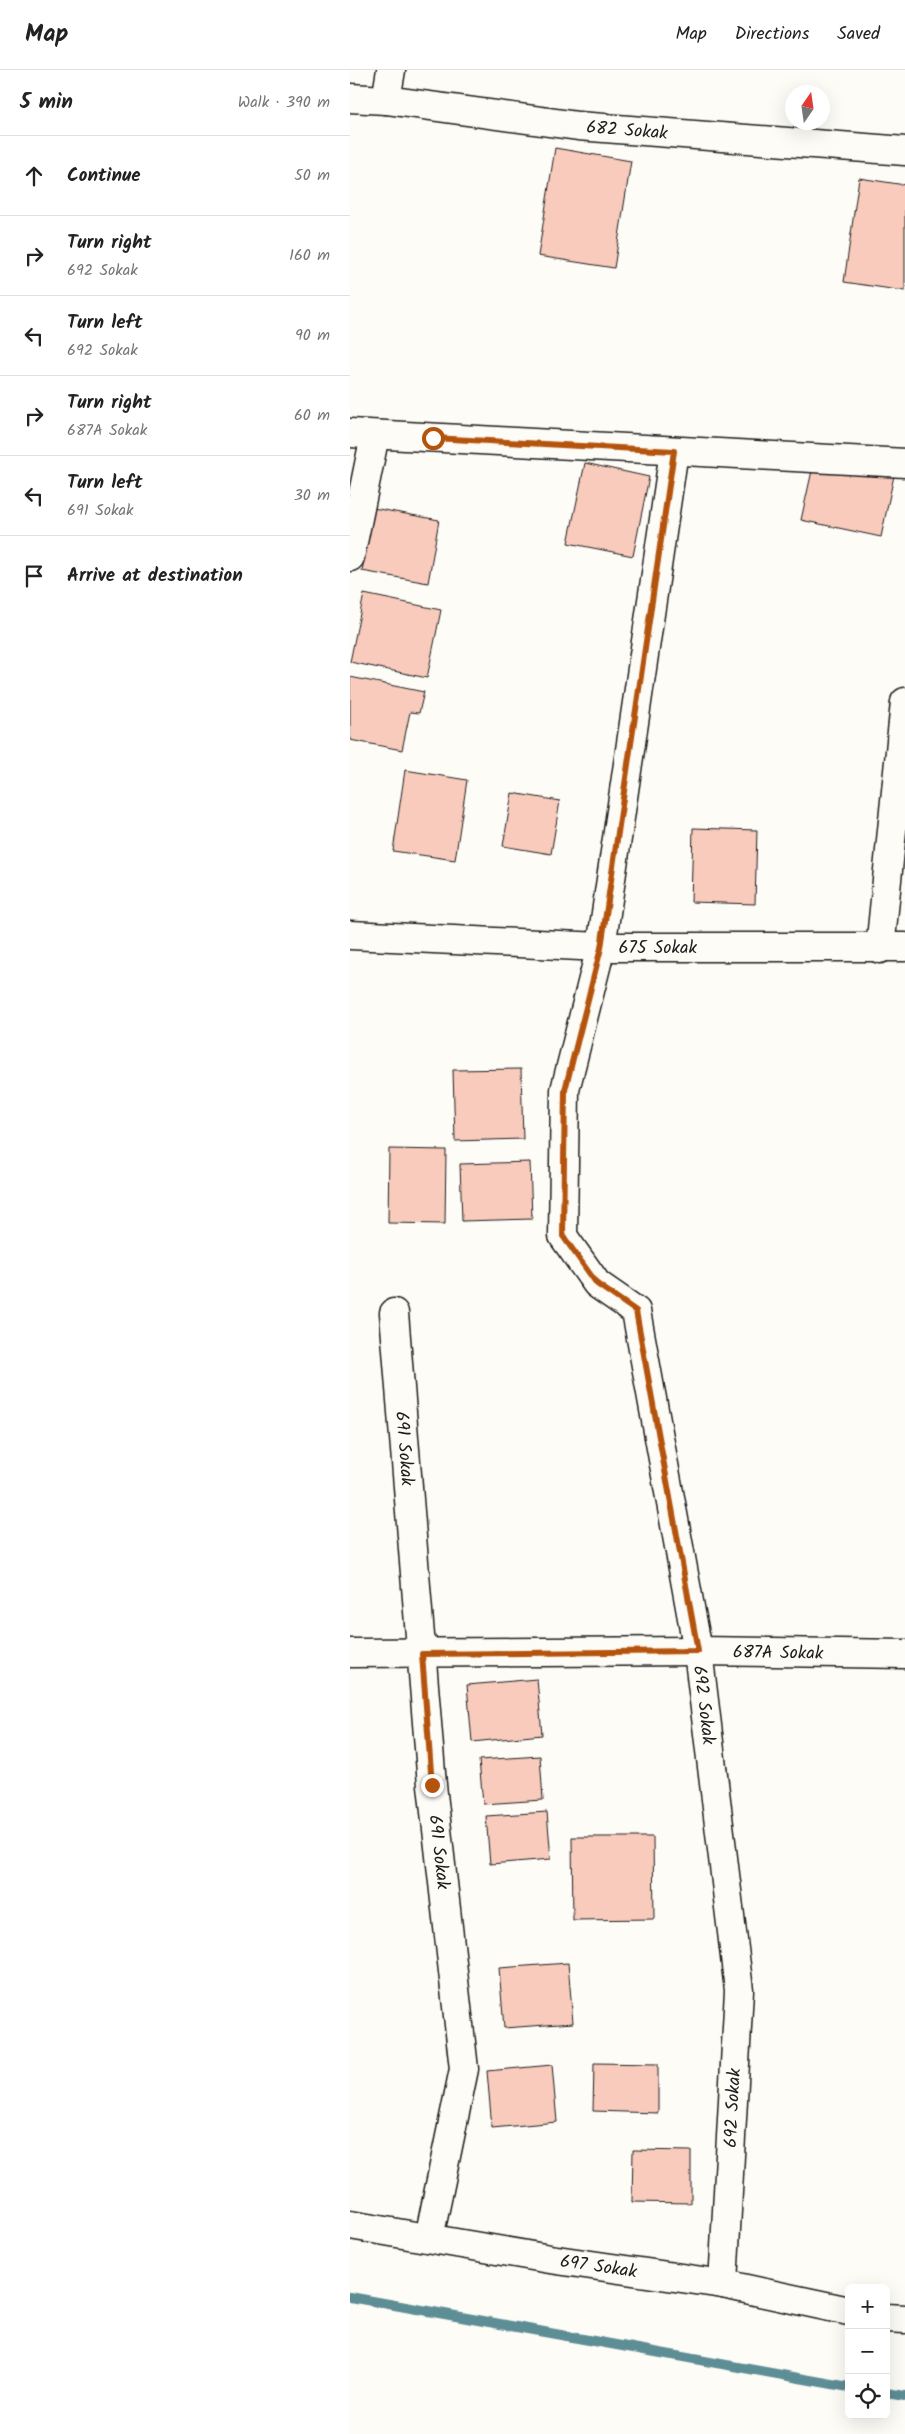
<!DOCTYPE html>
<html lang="en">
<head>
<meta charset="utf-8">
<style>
	:root { --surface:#fff; --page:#f2f2f2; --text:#222; --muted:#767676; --line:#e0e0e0 }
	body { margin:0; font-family:Kalam,sans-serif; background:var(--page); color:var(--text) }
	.controls { position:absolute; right:15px; bottom:15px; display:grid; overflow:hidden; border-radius:8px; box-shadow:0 5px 20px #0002 }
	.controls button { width:45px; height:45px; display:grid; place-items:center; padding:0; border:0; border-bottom:1px solid var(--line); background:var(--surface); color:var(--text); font:25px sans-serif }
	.compass { position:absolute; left:435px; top:15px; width:45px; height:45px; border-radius:50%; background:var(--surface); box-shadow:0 5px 20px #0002; rotate:13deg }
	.stop { position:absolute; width:15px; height:15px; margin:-11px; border:4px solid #b45309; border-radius:50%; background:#fff }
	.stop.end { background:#b45309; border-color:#fff; box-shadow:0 1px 5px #0008 }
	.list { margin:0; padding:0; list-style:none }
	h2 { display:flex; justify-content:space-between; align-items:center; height:65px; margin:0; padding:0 20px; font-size:21px }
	h2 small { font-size:16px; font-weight:400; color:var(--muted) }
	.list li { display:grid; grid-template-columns:32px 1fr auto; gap:15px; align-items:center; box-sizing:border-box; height:80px; padding:0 20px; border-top:1px solid var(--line) }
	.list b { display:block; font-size:19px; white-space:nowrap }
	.list p { margin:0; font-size:16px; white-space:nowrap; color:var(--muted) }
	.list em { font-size:16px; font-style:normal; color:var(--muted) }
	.icon { flex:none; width:28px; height:28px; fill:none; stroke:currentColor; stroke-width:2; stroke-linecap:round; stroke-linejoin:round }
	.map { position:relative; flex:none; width:555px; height:2364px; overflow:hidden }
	header { display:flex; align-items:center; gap:30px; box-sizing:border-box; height:70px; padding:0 25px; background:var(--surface); border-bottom:1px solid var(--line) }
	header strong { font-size:24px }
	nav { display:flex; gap:28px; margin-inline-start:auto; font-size:18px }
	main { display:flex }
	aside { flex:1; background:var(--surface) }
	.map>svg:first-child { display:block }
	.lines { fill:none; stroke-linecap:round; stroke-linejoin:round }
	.stream { stroke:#5d8d95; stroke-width:10 }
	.building { fill:#f9cbbc; stroke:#1c1c1c }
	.minor-casing { stroke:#1c1c1c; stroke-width:31 }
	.minor { stroke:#fdfcf7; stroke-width:28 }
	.route { stroke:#b45309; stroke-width:6 }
	.labels { text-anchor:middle; stroke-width:4; stroke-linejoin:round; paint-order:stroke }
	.street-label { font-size:18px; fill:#1c1c1c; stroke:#fdfcf7 }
</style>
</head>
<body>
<header>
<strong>Map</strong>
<nav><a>Map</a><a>Directions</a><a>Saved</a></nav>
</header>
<main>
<aside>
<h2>5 min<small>Walk · 390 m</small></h2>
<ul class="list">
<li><svg class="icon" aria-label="ahead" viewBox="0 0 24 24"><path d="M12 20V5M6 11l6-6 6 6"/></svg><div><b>Continue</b></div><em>50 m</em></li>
<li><svg class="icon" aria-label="right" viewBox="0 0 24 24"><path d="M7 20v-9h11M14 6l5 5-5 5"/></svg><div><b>Turn right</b><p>692 Sokak</p></div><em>160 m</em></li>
<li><svg class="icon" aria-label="left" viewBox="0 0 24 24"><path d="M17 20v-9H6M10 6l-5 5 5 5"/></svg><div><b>Turn left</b><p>692 Sokak</p></div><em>90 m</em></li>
<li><svg class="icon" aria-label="right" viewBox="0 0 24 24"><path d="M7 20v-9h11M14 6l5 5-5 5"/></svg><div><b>Turn right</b><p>687A Sokak</p></div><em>60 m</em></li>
<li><svg class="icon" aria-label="left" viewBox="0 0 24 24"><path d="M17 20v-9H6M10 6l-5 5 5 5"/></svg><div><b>Turn left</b><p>691 Sokak</p></div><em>30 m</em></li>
<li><svg class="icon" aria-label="arrive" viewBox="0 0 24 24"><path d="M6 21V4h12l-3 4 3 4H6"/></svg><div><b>Arrive at destination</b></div></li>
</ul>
</aside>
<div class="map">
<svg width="555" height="2364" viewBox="0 0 555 2364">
	<rect width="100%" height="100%" fill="#fdfcf7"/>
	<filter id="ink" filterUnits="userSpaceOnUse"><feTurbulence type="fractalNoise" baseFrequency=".02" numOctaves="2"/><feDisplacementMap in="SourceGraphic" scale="10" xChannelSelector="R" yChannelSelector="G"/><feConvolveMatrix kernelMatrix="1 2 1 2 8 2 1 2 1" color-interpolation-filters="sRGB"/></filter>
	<g filter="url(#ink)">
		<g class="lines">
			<g class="stream">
				<path d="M 0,2227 L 499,2317"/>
				<path d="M 536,2323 L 555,2326"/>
			</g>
		</g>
		<g class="building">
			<path d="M 205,78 L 281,91 L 264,198 L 188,186 Z"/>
			<path d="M 509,108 L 555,115 L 555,221 L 494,212 Z"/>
			<path d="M 235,393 L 299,407 L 283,486 L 218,473 Z"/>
			<path d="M 463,396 L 545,401 L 531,467 L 451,450 Z"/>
			<path d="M 23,438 L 89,450 L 78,513 L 12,501 Z"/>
			<path d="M 14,524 L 91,540 L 77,608 L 0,592 Z"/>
			<path d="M 0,607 L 74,622 L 69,643 L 60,642 L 52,680 L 0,670 Z"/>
			<path d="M 55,700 L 117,710 L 105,790 L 43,781 Z"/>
			<path d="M 162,723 L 210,731 L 201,784 L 153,776 Z"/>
			<path d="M 343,758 L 407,760 L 405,834 L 341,832 Z"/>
			<path d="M 171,999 L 173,1069 L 105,1071 L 103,1000 Z"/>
			<path d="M 39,1079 L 96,1080 L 95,1154 L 38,1153 Z"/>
			<path d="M 180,1092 L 182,1149 L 112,1151 L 110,1094 Z"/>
			<path d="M 187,1609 L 192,1665 L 122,1672 L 117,1615 Z"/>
			<path d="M 190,1686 L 193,1730 L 133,1734 L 129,1690 Z"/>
			<path d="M 197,1742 L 201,1789 L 140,1794 L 136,1746 Z"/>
			<path d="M 222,1767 L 303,1767 L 304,1849 L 223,1850 Z"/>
			<path d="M 218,1893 L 223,1953 L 154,1958 L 149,1898 Z"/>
			<path d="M 244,1993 L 308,1994 L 308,2043 L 243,2041 Z"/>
			<path d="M 202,1995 L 207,2052 L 142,2058 L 137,2001 Z"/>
			<path d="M 283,2080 L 341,2081 L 341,2133 L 282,2132 Z"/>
		</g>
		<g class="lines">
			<defs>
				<g id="minor">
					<path id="s1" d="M 0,28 L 36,30 L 228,56 L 555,81"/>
					<path d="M 36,30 L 41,0"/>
					<path d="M 0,363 L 555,393"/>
					<path id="s2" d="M 324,381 L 251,877 L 215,1020 L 213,1166 L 247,1214 L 286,1241 L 348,1581 L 389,1920 L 373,2214"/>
					<path d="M 0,487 L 25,365"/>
					<path id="s3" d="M 0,865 L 251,877 L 555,877"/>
					<path d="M 530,879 L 555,632"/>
					<path id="s4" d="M 44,1243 L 82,1715 L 114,1999 L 79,2168"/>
					<path id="s5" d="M 0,1583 L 348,1581 L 555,1584"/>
					<path id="s6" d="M 0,2155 L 200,2189 L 373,2214 L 499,2241"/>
					<path d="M 536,2248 L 555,2249"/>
				</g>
			</defs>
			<use href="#minor" class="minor-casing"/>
			<use href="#minor" class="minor"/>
		</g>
	</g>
	<g class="lines" filter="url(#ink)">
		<path class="route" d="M 82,1715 L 72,1584 L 348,1581 L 286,1241 L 247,1214 L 213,1166 L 215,1020 L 251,878 L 324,381 L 83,368"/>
	</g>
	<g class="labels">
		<g class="street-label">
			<text dy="6" stroke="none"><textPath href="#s1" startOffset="279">682 Sokak</textPath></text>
			<text dy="6" stroke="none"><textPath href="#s3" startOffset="308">675 Sokak</textPath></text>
			<text dy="6" stroke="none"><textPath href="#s4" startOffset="136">691 Sokak</textPath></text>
			<text dy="6" stroke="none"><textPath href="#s5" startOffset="428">687A Sokak</textPath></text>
			<text dy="6" stroke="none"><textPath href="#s2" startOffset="1301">692 Sokak</textPath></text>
			<text dy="6" stroke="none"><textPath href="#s4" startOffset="541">691 Sokak</textPath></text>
			<text transform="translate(382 2038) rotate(-87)" y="6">692 Sokak</text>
			<text dy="6" stroke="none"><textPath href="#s6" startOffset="252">697 Sokak</textPath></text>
		</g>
	</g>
</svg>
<div class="controls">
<button>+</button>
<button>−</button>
<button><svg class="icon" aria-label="locate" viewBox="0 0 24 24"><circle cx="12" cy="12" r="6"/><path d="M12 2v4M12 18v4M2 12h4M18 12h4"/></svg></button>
</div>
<svg class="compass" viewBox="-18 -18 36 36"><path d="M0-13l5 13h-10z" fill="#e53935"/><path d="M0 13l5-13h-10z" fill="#767676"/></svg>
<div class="stop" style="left:83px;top:368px"></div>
<div class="stop end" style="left:82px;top:1715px"></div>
</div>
</main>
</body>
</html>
